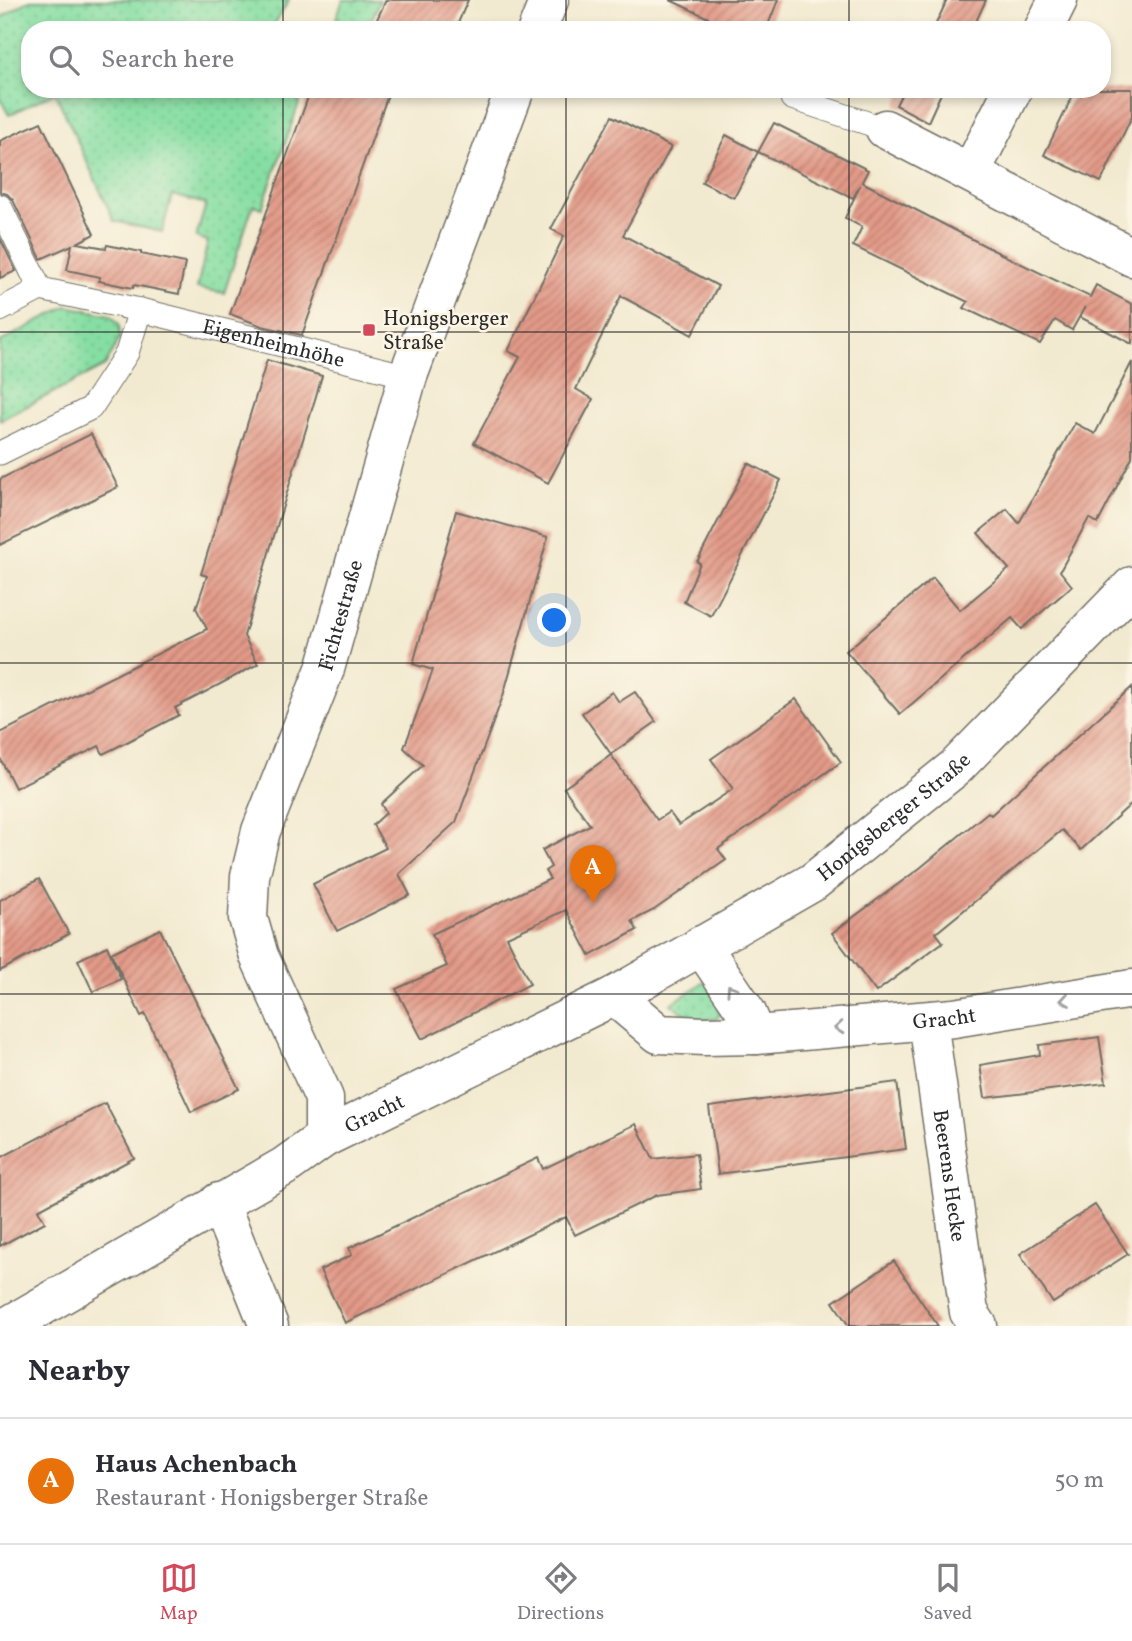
<!DOCTYPE html>
<html lang="en">
<head>
<meta charset="utf-8">
<style>
	:root { --surface:#fff; --page:#f7f7f7; --text:#2b2b33; --muted:#7c7c81; --line:#e1e1e2; --accent:#d1495b }
	body { margin:0; font-family:Vollkorn,serif; background:var(--page); color:var(--text) }
	.you { position:absolute; left:555px; top:621px; width:24px; height:24px; margin:-18px; border:5px solid #fff; border-radius:50%; background:#1a73e8; box-shadow:0 0 0 10px #1a73e833 }
	.badge { display:grid; place-items:center; width:46px; height:46px; border-radius:50%; background:var(--accent); color:#fff; font-size:23px; font-weight:700 }
	.pin { position:absolute; translate:-50% -58px; filter:drop-shadow(0 2px 4px #0008) }
	.pin::after { content:''; position:absolute; top:37px; width:24px; height:21px; background:inherit; clip-path:polygon(0 0,100% 0,50% 100%) }
	.list { margin:0; padding:0; list-style:none }
	h2 { display:flex; justify-content:space-between; align-items:center; height:91px; margin:0; padding:0 28px; font-size:30px }
	h2 small { font-size:23px; font-weight:400; color:var(--muted) }
	.list li { display:grid; grid-template-columns:46px 1fr auto; gap:21px; align-items:center; box-sizing:border-box; height:126px; padding:0 28px; border-top:2px solid var(--line) }
	.list b { display:block; font-size:26px; white-space:nowrap }
	.list p { margin:0; font-size:23px; white-space:nowrap; color:var(--muted) }
	.list em { font-size:23px; font-style:normal; color:var(--muted) }
	.icon { flex:none; width:38px; height:38px; fill:none; stroke:currentColor; stroke-width:2; stroke-linecap:round; stroke-linejoin:round }
	.map { position:relative; flex:none; width:1132px; height:1326px; overflow:hidden }
	.search { position:absolute; background:var(--surface); box-shadow:0 4px 10px #0003; left:21px; right:21px; top:21px; height:77px; display:flex; align-items:center; gap:18px; box-sizing:border-box; padding:0 24px; border-radius:28px; color:var(--muted); font-size:26px }
	.sheet { height:217px; background:var(--surface) }
	nav { display:flex; justify-content:space-around; align-items:center; box-sizing:border-box; height:98px; border-top:2px solid var(--line); background:var(--surface); font-size:19px; color:var(--muted) }
	nav a { display:grid; justify-items:center; gap:4px }
	nav .on { color:var(--accent) }
	.map>svg:first-child { display:block }
	.green { fill:url(#green-dots); stroke:#588467; stroke-width:2 }
	.building { fill:url(#building-hatch) }
	.lines { fill:none; stroke-linecap:round; stroke-linejoin:round }
	.service-casing { stroke:#716e65; stroke-width:25 }
	.minor-casing { stroke:#716e65; stroke-width:41 }
	.tertiary-casing { stroke:#716e65; stroke-width:41 }
	.service { stroke:#fff; stroke-width:23 }
	.minor { stroke:#fff; stroke-width:38 }
	.tertiary { stroke:#fff; stroke-width:38 }
	.oneway { stroke:#a0a0a0 }
	.grid { fill:none; stroke:#2b2b2b; stroke-width:2; stroke-opacity:0.55 }
	.poi-dot { fill:#d1495b; stroke:#fcf5e5; stroke-width:2.5 }
	.labels { text-anchor:middle; stroke-width:5; stroke-linejoin:round; paint-order:stroke }
	.poi-label { font-size:21px; fill:#2b2b2b; stroke:#fcf5e5; text-anchor:start }
	.street-label { font-size:21px; fill:#2b2b2b; stroke:#fcf5e5 }
</style>
</head>
<body>
<div class="map">
<svg width="1132" height="1326" viewBox="0 0 1132 1326">
	<defs>
		<pattern id="green-dots" width="8" height="8" patternUnits="userSpaceOnUse" patternTransform="scale(1.75)"><rect width="8" height="8" fill="#86dea3"/><path d="M2 2h.1M6 6h.1" fill="none" stroke="#74bf8c" stroke-width="1.8" stroke-linecap="round"/></pattern>
		<pattern id="building-hatch" width="6" height="6" patternUnits="userSpaceOnUse" patternTransform="scale(1.75)"><rect width="6" height="6" fill="#e39a88"/><path d="M-1 1l2-2M0 6l6-6M5 7l2-2" fill="none" stroke="#b87e6f"/></pattern>
	</defs>
	<rect width="100%" height="100%" fill="#fcf5e5"/>
	<filter id="ink" filterUnits="userSpaceOnUse"><feTurbulence type="fractalNoise" baseFrequency=".0143" numOctaves="2"/><feDisplacementMap in="SourceGraphic" scale="14" xChannelSelector="R" yChannelSelector="G"/><feConvolveMatrix kernelMatrix="1 2 1 2 8 2 1 2 1" color-interpolation-filters="sRGB"/></filter>
	<filter id="wash" filterUnits="userSpaceOnUse"><feTurbulence type="fractalNoise" baseFrequency=".00686" numOctaves="4" result="noise"/><feDisplacementMap in="SourceGraphic" scale="28" xChannelSelector="R" yChannelSelector="G"/><feGaussianBlur stdDeviation="1.57" result="paint"/><feColorMatrix in="noise" values="0 0 0 0 0 0 0 0 0 0 0 0 0 0 0 0 0 1.4 0 .05"/><feComposite in="paint" operator="in"/></filter>
	<g filter="url(#wash)">
		<rect width="100%" height="100%" fill="#f2ead0"/>
		<g class="green">
			<path d="M 30,0 L 289,0 L 271,30 L 30,30 L 30,89 L 304,89 L 262,208 L 253,205 L 224,293 L 197,288 L 208,241 L 196,237 L 206,204 L 172,195 L 162,232 L 114,221 L 55,92 L 9,115 L 0,99 L 0,18 Z"/>
			<path d="M 343,0 L 380,0 L 367,30 L 332,30 Z"/>
			<path d="M 67,306 L 110,315 L 119,324 L 120,338 L 105,366 L 0,420 L 0,342 Z"/>
			<path d="M 711,977 L 724,1010 L 716,1019 C 698,1023 685,1015 671,1004 Z"/>
		</g>
		<g id="blocks">
			<g class="building">
				<path d="M 386,0 L 468,0 L 455,30 L 372,30 Z"/>
				<path d="M 670,0 L 778,0 L 766,30 L 734,30 Z"/>
				<path d="M 947,0 L 986,0 L 972,30 L 933,30 Z"/>
				<path d="M 311,89 L 390,89 L 302,335 L 262,326 L 230,314 Z"/>
				<path d="M 904,89 L 943,89 L 928,122 L 896,105 Z"/>
				<path d="M 1076,89 L 1132,89 L 1132,116 L 1101,182 L 1044,155 Z"/>
				<path d="M 612,116 L 671,147 L 623,235 L 718,286 L 692,335 L 621,296 L 576,389 L 593,399 L 548,483 L 474,443 L 520,357 L 508,351 L 564,236 L 551,229 Z"/>
				<path d="M 41,122 L 94,234 L 77,243 L 106,248 L 107,245 L 141,252 L 141,254 L 185,263 L 179,294 L 134,285 L 133,288 L 99,281 L 100,277 L 67,270 L 72,245 L 41,259 L 13,200 L 7,194 L 0,192 L 0,141 Z"/>
				<path d="M 774,123 L 868,170 L 862,182 L 995,251 L 1090,297 L 1096,285 L 1132,304 L 1132,344 L 1080,317 L 1085,307 L 1072,330 L 1055,320 L 1040,344 L 964,308 L 968,302 L 853,246 L 862,227 L 845,218 L 860,185 L 853,198 L 758,152 Z"/>
				<path d="M 726,135 L 758,152 L 734,198 L 702,182 Z"/>
				<path d="M 0,238 L 16,271 L 0,278 Z"/>
				<path d="M 267,360 L 322,376 L 244,636 L 258,664 L 175,708 L 179,715 L 127,742 L 103,754 L 99,746 L 15,788 L 0,758 L 0,733 L 207,629 L 196,608 L 207,576 L 201,574 Z"/>
				<path d="M 1132,362 L 1132,457 L 1098,523 L 1089,518 L 1060,571 L 1072,586 L 1022,629 L 1012,618 L 900,714 L 846,651 L 933,578 L 960,610 L 1009,569 L 978,533 L 1007,509 L 1019,523 L 1075,423 L 1095,434 Z"/>
				<path d="M 91,434 L 118,487 L 0,545 L 0,479 Z"/>
				<path d="M 748,463 L 781,480 L 711,616 L 684,602 L 700,563 L 697,562 Z"/>
				<path d="M 456,511 L 548,537 L 503,696 L 456,822 L 399,874 L 410,895 L 337,931 L 313,884 L 386,848 L 373,825 L 386,813 L 381,804 L 423,765 L 404,748 L 433,670 L 413,664 Z"/>
				<path d="M 1132,687 L 1132,803 L 1081,850 L 1062,830 L 936,933 L 943,942 L 876,992 L 832,933 L 920,868 L 988,812 L 991,815 Z"/>
				<path d="M 612,692 L 619,702 L 635,692 L 656,722 L 611,754 L 582,713 Z"/>
				<path d="M 796,699 L 841,762 L 718,849 L 726,860 L 654,910 L 632,921 L 637,930 L 590,956 L 566,910 L 507,937 L 530,984 L 422,1039 L 396,989 L 447,966 L 432,934 L 550,879 L 545,871 L 551,867 L 542,850 L 590,825 L 564,788 L 611,755 L 657,820 L 669,812 L 679,825 L 733,789 L 711,759 Z"/>
				<path d="M 39,879 L 69,934 L 0,971 L 0,900 Z"/>
				<path d="M 160,929 L 239,1089 L 191,1112 L 145,1014 L 141,1016 L 111,953 Z"/>
				<path d="M 107,946 L 121,979 L 93,992 L 78,960 Z"/>
				<path d="M 1099,1037 L 1106,1083 L 985,1098 L 980,1065 L 1040,1055 L 1039,1045 Z"/>
				<path d="M 897,1082 L 906,1149 L 718,1174 L 709,1107 Z"/>
				<path d="M 105,1103 L 134,1158 L 38,1210 L 45,1222 L 0,1246 L 0,1158 Z"/>
				<path d="M 636,1124 L 653,1159 L 696,1154 L 701,1189 L 657,1195 L 575,1235 L 566,1217 L 345,1323 L 320,1270 L 352,1255 L 349,1248 L 538,1158 L 543,1169 Z"/>
				<path d="M 1095,1205 L 1128,1254 L 1053,1303 L 1020,1254 Z"/>
				<path d="M 894,1261 L 938,1326 L 849,1326 L 833,1302 Z"/>
			</g>
		</g>
	</g>
	<g filter="url(#ink)">
		<use href="#blocks" fill-opacity="0" stroke="#716e65" stroke-width="2"/>
		<g class="lines">
			<defs>
				<g id="service">
					<path d="M 792,98 L 885,129"/>
					<path d="M 0,206 L 40,289"/>
					<path id="s1" d="M 0,310 L 40,289 L 140,310 L 408,376"/>
					<path d="M 0,453 L 91,408 L 127,353 L 140,310"/>
				</g>
				<g id="minor">
					<path d="M 1043,30 L 1058,0"/>
					<path d="M 885,129 L 1132,257"/>
					<path d="M 971,172 L 1013,89"/>
					<path d="M 701,945 L 747,1013 L 756,1035"/>
					<path id="s2" d="M 614,996 L 659,1034 L 704,1036 L 756,1035 L 954,1018 L 1132,989"/>
					<path id="s3" d="M 928,1021 L 969,1312 L 978,1326"/>
					<path id="s4" d="M 324,1138 L 614,996 L 813,882 L 956,767 L 1132,586"/>
					<path d="M 219,1202 L 269,1326"/>
				</g>
				<g id="tertiary">
					<path d="M 537,30 L 549,0"/>
					<path id="s5" d="M 8,1326 L 285,1166 L 324,1138 L 324,1098 L 259,956 L 248,918 L 250,876 L 261,831 L 325,669 L 408,376 L 515,89"/>
				</g>
			</defs>
			<use href="#service" class="service-casing"/>
			<use href="#minor" class="minor-casing"/>
			<use href="#tertiary" class="tertiary-casing"/>
			<use href="#service" class="service"/>
			<use href="#minor" class="minor"/>
			<use href="#tertiary" class="tertiary"/>
		</g>
		<defs><path id="oneway-chevron" d="M-2-3.5L2.5 0L-2 3.5" fill="none" stroke-width="1.6" stroke-linecap="round" stroke-linejoin="round" transform="scale(1.75)"/></defs>
		<g class="oneway">
			<use href="#oneway-chevron" transform="translate(731 989) rotate(-124)"/>
			<use href="#oneway-chevron" transform="translate(1065 1000) rotate(171)"/>
			<use href="#oneway-chevron" transform="translate(839 1028) rotate(175)"/>
		</g>
	</g>
	<path class="grid" d="M 283,0 L 283,30M 566,0 L 566,30M 849,0 L 849,30M 283,89 L 283,1326M 566,89 L 566,1326M 849,89 L 849,1326M 0,332 L 1132,332M 0,663 L 1132,663M 0,994 L 1132,994"/>
	<rect class="poi-dot" x="362" y="323" width="14" height="14" rx="3.5"/>
	<g class="labels">
		<g class="poi-label">
			<text x="383" y="325">Honigsberger<tspan x="383" dy="24">Straße</tspan></text>
		</g>
		<g class="street-label">
			<text dy="7" stroke="none"><textPath href="#s1" startOffset="285">Eigenheimhöhe</textPath></text>
			<text dy="7" stroke="none"><textPath href="#s5" startOffset="922">Fichtestraße</textPath></text>
			<text dy="7" stroke="none"><textPath href="#s4" startOffset="656">Honigsberger Straße</textPath></text>
			<text dy="7" stroke="none"><textPath href="#s2" startOffset="345">Gracht</textPath></text>
			<text dy="7" stroke="none"><textPath href="#s4" startOffset="56">Gracht</textPath></text>
			<text dy="7" stroke="none"><textPath href="#s3" startOffset="156">Beerens Hecke</textPath></text>
		</g>
	</g>
</svg>
<div class="you"></div>
<div class="pin badge" style="left:593px;top:903px;background:#e8710a">A</div>
<div class="search"><svg class="icon" aria-label="search" viewBox="0 0 24 24"><circle cx="10" cy="10" r="6"/><path d="M15 15l6 6"/></svg>Search here</div>
</div>
<section class="sheet">
<h2>Nearby<small></small></h2>
<ul class="list">
<li><span class="badge" style="background:#e8710a">A</span><div><b>Haus Achenbach</b><p>Restaurant · Honigsberger Straße</p></div><em>50 m</em></li>
</ul>
</section>
<nav>
<a class="on"><svg class="icon" aria-label="map" viewBox="0 0 24 24"><path d="M3 6l6-2 6 2 6-2v14l-6 2-6-2-6 2zM9 4v14M15 6v14"/></svg>Map</a>
<a><svg class="icon" aria-label="directions" viewBox="0 0 24 24"><path d="M12 3l9 9-9 9-9-9zM9 14v-3h6M13 9l2 2-2 2"/></svg>Directions</a>
<a><svg class="icon" aria-label="saved" viewBox="0 0 24 24"><path d="M7 4h10v16l-5-4-5 4z"/></svg>Saved</a>
</nav>
</body>
</html>
